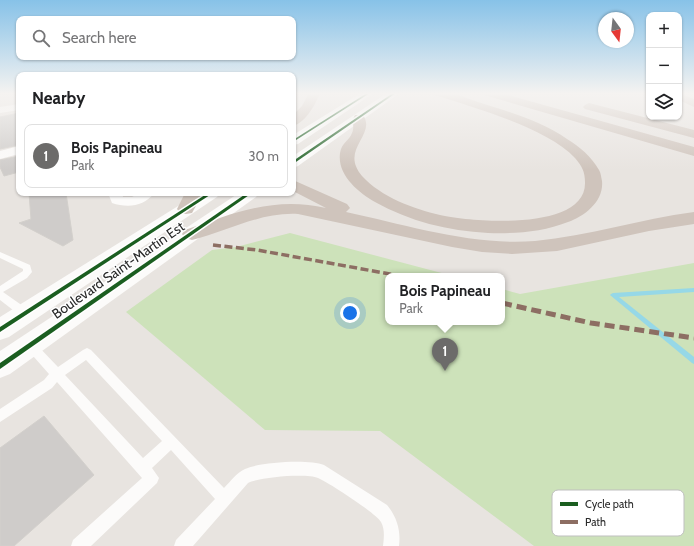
<!DOCTYPE html>
<html lang="en">
<head>
<meta charset="utf-8">
<style>
	:root { --surface:#fff; --page:#f2f2f2; --text:#202124; --muted:#757577; --line:#e0e0e0; --accent:#6c6b6a }
	body { margin:0; font-family:Cabin,sans-serif; background:var(--page); color:var(--text) }
	.controls { position:absolute; right:12px; top:12px; display:grid; overflow:hidden; border-radius:8px; box-shadow:0 1px 3px #0004 }
	.controls button { width:36px; height:36px; display:grid; place-items:center; padding:0; border:0; border-bottom:1px solid var(--line); background:var(--surface); color:var(--text); font:20px sans-serif }
	.compass { position:absolute; left:598px; top:12px; width:36px; height:36px; border-radius:50%; background:var(--surface); box-shadow:0 1px 3px #0004; rotate:165deg }
	.you { position:absolute; left:350px; top:313px; width:14px; height:14px; margin:-10px; border:3px solid #fff; border-radius:50%; background:#1a73e8; box-shadow:0 0 0 6px #1a73e833 }
	.badge { display:grid; place-items:center; width:26px; height:26px; border-radius:50%; background:var(--accent); color:#fff; font-size:13px; font-weight:700 }
	.pin { position:absolute; translate:-50% -33px; filter:drop-shadow(0 1px 2px #0008) }
	.pin::after { content:''; position:absolute; top:21px; width:14px; height:12px; background:inherit; clip-path:polygon(0 0,100% 0,50% 100%) }
	.popup { position:absolute; left:385px; top:273px; width:120px; height:52px; box-sizing:border-box; display:grid; place-content:center; border-radius:8px; background:var(--surface); filter:drop-shadow(0 1px 3px #0005); font-size:13px; white-space:nowrap; color:var(--muted) }
	.popup b { font-size:15px; color:var(--text) }
	.popup::after { content:''; position:absolute; left:50%; top:100%; margin-left:-8px; border:8px solid transparent; border-top-color:var(--surface) }
	.list { margin:0; padding:0; list-style:none }
	h2 { display:flex; justify-content:space-between; align-items:center; height:52px; margin:0; padding:0 16px; font-size:17px }
	h2 small { font-size:13px; font-weight:400; color:var(--muted) }
	.list li { display:grid; grid-template-columns:26px 1fr auto; gap:12px; align-items:center; box-sizing:border-box; height:64px; margin:0 8px 8px; padding:0 8px; border:1px solid var(--line); border-radius:8px }
	.list b { display:block; font-size:15px; white-space:nowrap }
	.list p { margin:0; font-size:13px; white-space:nowrap; color:var(--muted) }
	.list em { font-size:13px; font-style:normal; color:var(--muted) }
	.icon { flex:none; width:22px; height:22px; fill:none; stroke:currentColor; stroke-width:2; stroke-linecap:round; stroke-linejoin:round }
	.map { position:relative; flex:none; width:694px; height:546px; overflow:hidden }
	.search { position:absolute; background:var(--surface); box-shadow:0 1px 3px #0004; left:16px; top:16px; width:280px; height:44px; display:flex; align-items:center; gap:10px; box-sizing:border-box; padding:0 14px; border-radius:8px; color:var(--muted); font-size:15px }
	.panel { position:absolute; background:var(--surface); box-shadow:0 1px 3px #0004; left:16px; top:72px; width:280px; height:124px; border-radius:8px }
	.map>svg:first-child { display:block }
	.green { fill:#cde2ba }
	.lines { fill:none; stroke-linecap:round; stroke-linejoin:round }
	.stream { fill:#96d8e7; fill-rule:evenodd }
	.building { fill:#cfccca; stroke:#d3d0cc }
	.lane { fill:#fcfbfa; fill-rule:evenodd }
	.street { fill:#fcfbfa; fill-rule:evenodd }
	.secondary { fill:#fcfbfa; fill-rule:evenodd }
	.highway { fill:#cfc4bc; fill-rule:evenodd }
	.quiet-far1 { stroke:#8d6e63; stroke-width:3.5; stroke-dasharray:8 3.5; stroke-linecap:butt }
	.quiet { stroke:#8d6e63; stroke-width:5; stroke-dasharray:10 5; stroke-linecap:butt }
	.cycleway-casing { stroke:#fff; stroke-width:3 }
	.cycleway { fill:#1b5e20; fill-rule:evenodd }
	.labels { text-anchor:middle; stroke-width:3; stroke-linejoin:round; paint-order:stroke }
	.street-label { font-size:14px; fill:#2a2a2a; stroke:#fff }
	.key { fill:#fff; stroke:#bfbfbf; stroke-width:1 }
	.key-label { font-size:11px; fill:#2a2a2a }
</style>
</head>
<body>
<div class="map">
<svg width="694" height="546" viewBox="0 0 694 546">
	<rect width="100%" height="100%" fill="#e8e4e0"/>
	<path class="green" d="M 290,233 L 453,276 L 388,276 L 388,322 L 502,322 L 502,289 L 520,294 L 694,263 L 694,546 L 534,546 L 380,431 L 265,430 L 126,312 L 212,250 L 236,247 Z"/>
	<g class="lines">
		<path class="stream" d="M 694,288 L 694,292 L 619,297 L 694,357 L 694,364 L 692,363 L 610,295 L 611,294 L 613,293 Z"/>
	</g>
	<g class="building">
		<path d="M 19,113 L 19,145 L 0,149 L 0,117 Z"/>
		<path d="M 19,156 L 19,172 L 4,176 L 0,167 L 0,160 Z"/>
		<path d="M 29,193 L 66,193 L 73,240 L 63,246 L 19,223 L 31,219 Z"/>
		<path d="M 44,416 L 94,475 L 14,546 L 0,546 L 0,448 Z"/>
	</g>
	<g class="lines">
		<g class="lane">
			<path d="M 0,252 L 30,265 L 32,272 L 27,278 L 3,292 L 30,311 L 31,314 L 30,317 L 22,317 L 0,300 L 0,286 L 23,271 L 23,269 L 0,258 Z"/>
			<path d="M 30,341 L 34,342 L 58,367 L 83,350 L 87,348 L 91,350 L 224,488 C 231,481 236,473 245,469 C 260,462 309,459 324,465 L 387,505 C 397,517 401,531 399,546 L 383,546 C 384,538 385,529 381,522 C 377,514 328,482 318,478 C 307,473 259,477 248,483 L 193,546 L 174,546 L 176,540 L 215,499 L 171,450 L 152,468 L 159,478 L 157,483 L 91,546 L 71,546 L 73,540 L 142,478 L 57,382 L 52,388 L 0,422 L 0,409 L 44,380 L 49,374 L 26,348 L 25,345 L 26,342 ZM 86,360 L 162,441 L 143,458 L 65,375 Z"/>
		</g>
		<g class="street">
			<path d="M 19,104 L 19,110 L 0,113 L 0,107 Z"/>
			<path d="M 19,146 L 19,154 L 0,159 L 0,151 Z"/>
			<path d="M 108,193 L 122,193 L 123,197 L 132,197 L 139,193 L 154,193 C 144,207 127,208 112,203 Z"/>
		</g>
		<g class="secondary">
			<path d="M 361,93 L 374,93 L 298,144 L 293,145 L 293,135 Z"/>
			<path d="M 387,93 L 400,93 L 298,166 L 293,168 L 293,156 Z"/>
			<path d="M 199,193 L 220,193 L 217,197 L 9,337 L 0,340 L 0,317 Z"/>
			<path d="M 239,193 L 259,193 L 256,197 L 10,374 L 0,378 L 0,351 Z"/>
		</g>
		<g class="highway">
			<path d="M 309,93 L 320,93 C 315,105 306,122 293,126 L 293,115 L 302,106 Z"/>
			<path d="M 434,93 C 440,93 446,93 452,94 C 461,95 469,99 478,102 C 507,111 541,121 567,139 C 580,147 591,156 599,170 C 601,173 601,177 602,181 C 604,201 585,216 568,222 C 543,232 514,234 488,233 C 448,231 409,221 375,202 C 358,192 337,175 340,153 C 342,142 349,141 352,133 C 355,127 351,121 355,115 L 363,115 C 377,135 339,149 362,176 C 381,197 414,209 440,215 C 470,222 587,232 585,182 C 585,172 582,166 575,158 C 547,128 475,108 435,95 Z"/>
			<path d="M 483,93 L 501,93 L 694,147 L 694,156 L 484,95 Z"/>
			<path d="M 679,93 L 694,99 L 694,107 L 679,100 Z"/>
			<path d="M 589,103 L 694,130 L 694,138 L 585,109 L 583,107 L 585,105 Z"/>
			<path d="M 293,180 L 347,204 L 350,208 L 346,212 C 407,225 472,246 535,241 C 589,236 640,219 694,212 L 694,224 L 649,231 L 557,251 L 512,254 L 482,252 L 452,247 L 298,214 C 260,212 228,231 192,240 L 185,238 L 182,234 L 185,230 C 234,213 274,196 326,208 L 293,191 Z"/>
			<path d="M 185,193 L 203,193 L 192,213 L 186,214 L 180,213 L 177,209 Z"/>
		</g>
		<path class="quiet-far1" d="M 213,245 L 257,250 L 401,276"/>
		<path class="quiet" d="M 502,303 L 591,323 L 694,338"/>
		<defs>
			<g id="cycleway">
				<path d="M 367,93 L 370,93 L 293,142 L 293,140 Z"/>
				<path d="M 393,93 L 396,93 L 293,164 L 293,161 Z"/>
				<path d="M 208,193 L 213,193 L 0,332 L 0,327 Z"/>
				<path d="M 247,193 L 252,193 L 0,369 L 0,363 Z"/>
			</g>
		</defs>
		<use href="#cycleway" class="cycleway-casing"/>
		<use href="#cycleway" class="cycleway"/>
	</g>
	<linearGradient id="sky" x2="0" y2="1"><stop stop-color="#87c2e8"/><stop offset="0.55" stop-color="#f5f3f1"/><stop offset="1" stop-color="#f5f3f1" stop-opacity="0"/></linearGradient>
	<rect width="694" height="170" fill="url(#sky)"/>
	<g class="labels">
		<g class="street-label">
			<text transform="translate(118 270) rotate(-35)" y="5">Boulevard Saint-Martin Est</text>
		</g>
	</g>
	<rect x="552" y="490" width="132" height="46" rx="6" class="key"/>
	<rect x="560" y="502" width="18" height="4" fill="#1b5e20"/>
	<rect x="560" y="520" width="18" height="4" fill="#8d6e63"/>
	<g class="key-label">
		<text x="585" y="508">Cycle path</text>
		<text x="585" y="526">Path</text>
	</g>
</svg>
<div class="controls">
<button>+</button>
<button>−</button>
<button><svg class="icon" aria-label="layers" viewBox="0 0 24 24"><path d="M12 4l9 5-9 5-9-5zM3 14l9 5 9-5"/></svg></button>
</div>
<svg class="compass" viewBox="-18 -18 36 36"><path d="M0-13l5 13h-10z" fill="#e53935"/><path d="M0 13l5-13h-10z" fill="#757577"/></svg>
<div class="you"></div>
<div class="pin badge" style="left:445px;top:371px">1</div>
<div class="popup"><b>Bois Papineau</b>Park</div>
<div class="search"><svg class="icon" aria-label="search" viewBox="0 0 24 24"><circle cx="10" cy="10" r="6"/><path d="M15 15l6 6"/></svg>Search here</div>
<section class="panel">
<h2>Nearby<small></small></h2>
<ul class="list">
<li><span class="badge">1</span><div><b>Bois Papineau</b><p>Park</p></div><em>30 m</em></li>
</ul>
</section>
</div>
</body>
</html>
